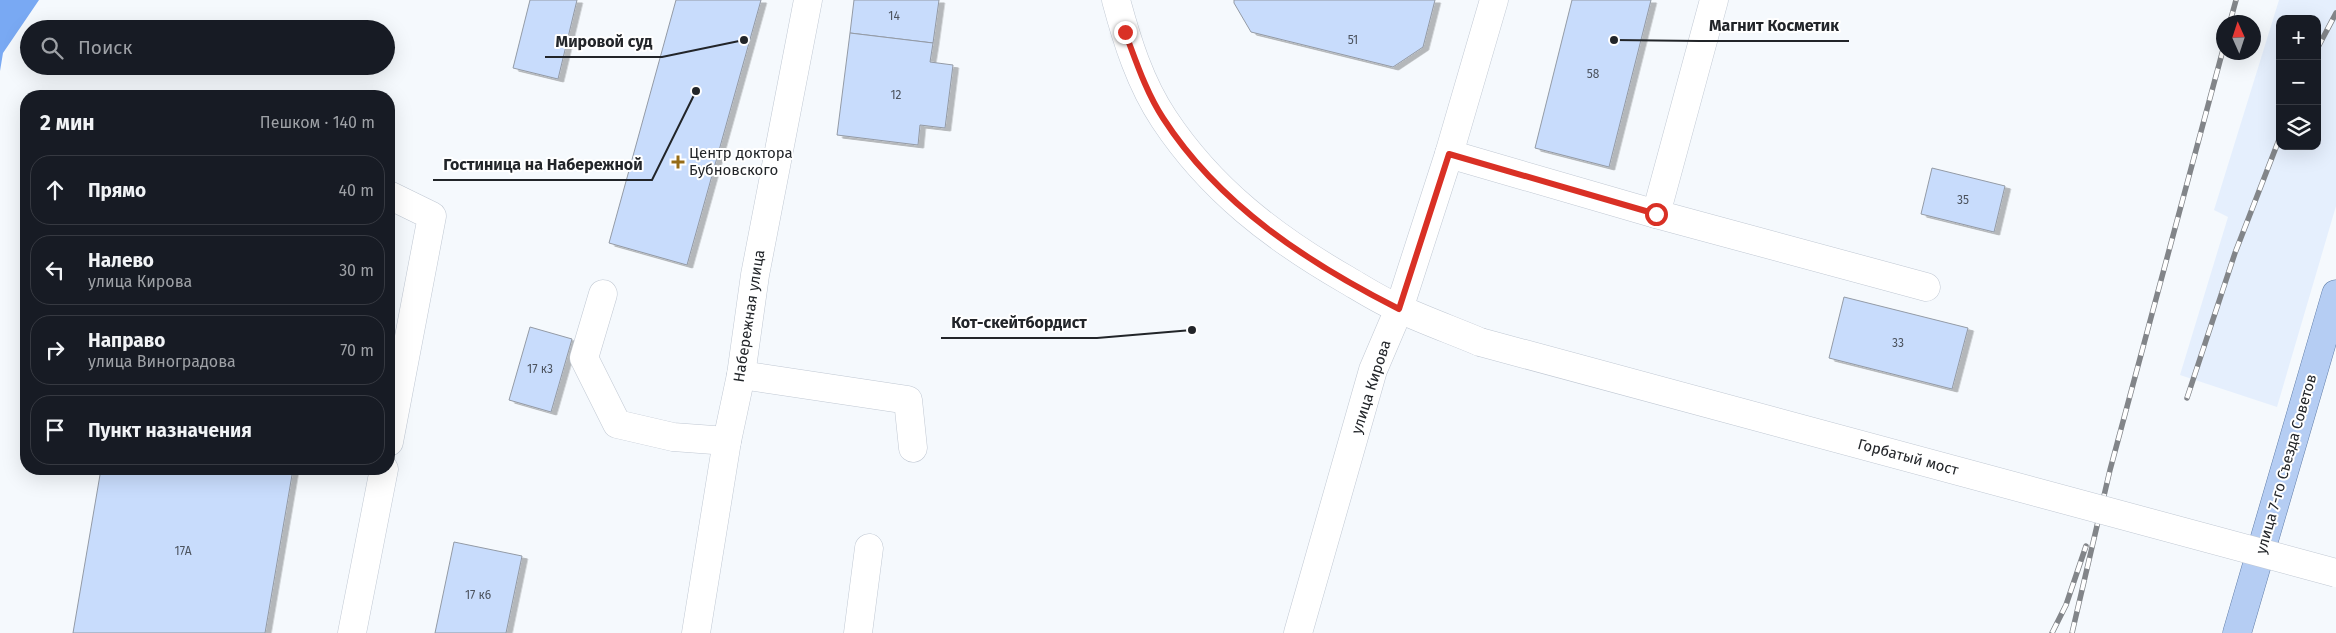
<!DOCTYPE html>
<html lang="ru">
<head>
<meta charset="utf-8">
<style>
	:root { --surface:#171b24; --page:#242831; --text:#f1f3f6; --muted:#9ea1a6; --line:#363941 }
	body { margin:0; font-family:"Fira Sans",sans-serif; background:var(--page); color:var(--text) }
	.controls { position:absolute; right:15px; top:15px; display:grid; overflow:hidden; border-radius:10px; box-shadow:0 5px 20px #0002 }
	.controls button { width:45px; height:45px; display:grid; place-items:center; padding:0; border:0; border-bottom:1px solid var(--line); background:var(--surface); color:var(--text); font:25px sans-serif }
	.compass { position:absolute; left:2216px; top:15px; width:45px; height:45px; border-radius:50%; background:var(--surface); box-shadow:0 5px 20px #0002; rotate:357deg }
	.stop { position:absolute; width:15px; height:15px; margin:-11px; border:4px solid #d93025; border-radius:50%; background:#fff }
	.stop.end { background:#d93025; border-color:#fff; box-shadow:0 1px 5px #0008 }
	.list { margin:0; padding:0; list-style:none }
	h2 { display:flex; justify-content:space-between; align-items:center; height:65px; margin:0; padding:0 20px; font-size:21px }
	h2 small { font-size:16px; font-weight:400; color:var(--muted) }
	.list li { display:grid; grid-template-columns:32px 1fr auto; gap:15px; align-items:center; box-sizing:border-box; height:70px; margin:0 10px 10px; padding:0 10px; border:1px solid var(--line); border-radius:20px }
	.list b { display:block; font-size:19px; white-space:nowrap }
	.list p { margin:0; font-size:16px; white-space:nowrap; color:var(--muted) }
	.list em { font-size:16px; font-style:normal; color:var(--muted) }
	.icon { flex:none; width:28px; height:28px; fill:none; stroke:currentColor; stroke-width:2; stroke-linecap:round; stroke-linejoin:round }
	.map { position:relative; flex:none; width:2336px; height:633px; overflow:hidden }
	.search { position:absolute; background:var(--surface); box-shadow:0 5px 20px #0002; left:20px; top:20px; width:375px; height:55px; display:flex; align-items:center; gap:12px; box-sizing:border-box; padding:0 18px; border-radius:28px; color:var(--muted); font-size:19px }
	.panel { position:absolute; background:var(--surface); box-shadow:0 5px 20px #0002; left:20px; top:90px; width:375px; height:385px; border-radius:20px }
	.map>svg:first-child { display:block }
	.built { fill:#e5effd; fill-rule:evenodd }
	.water { fill:#79a9f3 }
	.building { fill:#c8dcfc; stroke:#939aa5; filter:url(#shadow) }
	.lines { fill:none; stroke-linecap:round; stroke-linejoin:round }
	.minor-casing { stroke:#c0c8d3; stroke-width:29 }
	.major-casing { stroke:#617da7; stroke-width:29 }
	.minor { stroke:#fff; stroke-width:28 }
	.major { stroke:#b5cdf3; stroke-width:28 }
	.rail-casing { stroke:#828589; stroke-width:5.5 }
	.rail { stroke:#fff; stroke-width:4; stroke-dasharray:11; stroke-linecap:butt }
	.minor-bridge-casing { stroke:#c0c8d3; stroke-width:29; stroke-linecap:butt }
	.minor-bridge { stroke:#fff; stroke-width:28 }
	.route { stroke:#d93025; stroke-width:6 }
	.poi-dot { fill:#966c17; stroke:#fff; stroke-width:2 }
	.labels { text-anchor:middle; stroke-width:4; stroke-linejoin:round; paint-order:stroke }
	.number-label { font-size:12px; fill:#4c535e }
	.poi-label { font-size:15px; fill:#222529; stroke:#fff; text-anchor:start }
	.street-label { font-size:15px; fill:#222529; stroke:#fff }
	.leader { fill:none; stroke:#222529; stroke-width:2 }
	.callout-dot { fill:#222529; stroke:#fff; stroke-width:2 }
	.callout-label { font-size:16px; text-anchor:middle; font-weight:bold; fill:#222529; stroke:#fff; stroke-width:4; stroke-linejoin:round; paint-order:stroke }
</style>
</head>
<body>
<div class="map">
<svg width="2336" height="633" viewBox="0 0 2336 633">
	<defs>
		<filter id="shadow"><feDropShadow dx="5.5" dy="3" stdDeviation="0" flood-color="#0004"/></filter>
	</defs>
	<rect width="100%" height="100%" fill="#f5f9fd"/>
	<path class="built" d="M 2279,0 L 2336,0 L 2336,206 L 2277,407 L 2180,375 L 2228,217 L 2214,210 ZM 2280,19 L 2317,19 L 2317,146 L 2280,146 Z"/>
	<path class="water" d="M 0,0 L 39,0 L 3,53 L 0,71 Z"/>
	<g class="building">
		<path d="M 530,0 L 577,0 L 558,79 L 513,68 Z"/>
		<path d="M 676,0 L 761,0 L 687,265 L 609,243 Z"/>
		<path d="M 854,0 L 939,0 L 933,43 L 850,33 Z"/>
		<path d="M 1234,0 L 1435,0 L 1423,47 L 1393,67 L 1251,32 L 1234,3 Z"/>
		<path d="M 1572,0 L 1651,0 L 1609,167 L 1535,148 Z"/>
		<path d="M 850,33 L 933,43 L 930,62 L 953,65 L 945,128 L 920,125 L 918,145 L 837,135 Z"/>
		<path d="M 1932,168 L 2005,186 L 1994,232 L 1921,214 Z"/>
		<path d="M 1844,297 L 1968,328 L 1952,389 L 1829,358 Z"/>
		<path d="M 530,327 L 572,339 L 551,412 L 509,400 Z"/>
		<path d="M 101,469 L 293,469 L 265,633 L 73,633 Z"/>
		<path d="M 454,542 L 522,556 L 506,633 L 435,633 Z"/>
	</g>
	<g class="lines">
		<defs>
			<g id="minor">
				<path d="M 1116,0 C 1127,41 1140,83 1164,119 C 1211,190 1274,238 1347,280 C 1364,290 1381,301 1400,309 C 1426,321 1454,331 1480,342"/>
				<path d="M 1449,154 L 1656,214 L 1926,287"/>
				<path d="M 389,195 L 432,216 L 389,442"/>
				<path d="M 1656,214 L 1714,0"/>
				<path d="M 603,294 L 584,358 L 617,424 L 673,437 L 727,441"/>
				<path d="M 741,375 L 908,400 L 913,448"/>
				<path d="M 352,633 L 384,469"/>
				<path d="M 696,633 L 727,441 L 741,375 L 755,275 L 808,0"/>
				<path d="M 858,633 L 869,548"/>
				<path d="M 1298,633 L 1373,370 L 1399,309 L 1449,154 L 1494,0"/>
			</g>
			<path id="major" d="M 2237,633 L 2336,294"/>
		</defs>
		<use href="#minor" class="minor-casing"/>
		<use href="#major" class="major-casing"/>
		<use href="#minor" class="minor"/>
		<use href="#major" class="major"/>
		<defs>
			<g id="rail">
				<path d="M 2230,22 L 2236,0"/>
				<path d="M 2317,49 L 2336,13"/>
				<path d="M 2187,398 L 2235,253 L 2280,137"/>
				<path d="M 2052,633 L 2066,605 L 2086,546"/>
				<path d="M 2072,633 L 2110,470 L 2224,46"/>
			</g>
		</defs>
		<use href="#rail" class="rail-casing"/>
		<use href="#rail" class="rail"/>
		<defs>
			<path id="minor-bridge" d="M 1480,342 L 2336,573"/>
		</defs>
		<use href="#minor-bridge" class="minor-bridge-casing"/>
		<use href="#minor-bridge" class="minor-bridge"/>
	</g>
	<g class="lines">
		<path class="route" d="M 1125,32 C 1136,61 1146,92 1163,118 C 1219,205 1308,263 1399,309 L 1449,154 L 1656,214"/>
	</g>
	<path class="poi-dot" d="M675.5 154.5h5v5h5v5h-5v5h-5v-5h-5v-5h5z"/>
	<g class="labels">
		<g class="number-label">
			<text x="894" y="20">14</text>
			<text x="1353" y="44">51</text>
			<text x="1593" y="78">58</text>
			<text x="896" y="99">12</text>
			<text x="1963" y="204">35</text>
			<text x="1898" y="347">33</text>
			<text x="540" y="373">17 к3</text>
			<text x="183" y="555">17А</text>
			<text x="478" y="599">17 к6</text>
		</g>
		<g class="poi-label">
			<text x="689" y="158">Центр доктора<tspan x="689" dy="17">Бубновского</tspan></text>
		</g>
		<g class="street-label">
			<text transform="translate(749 316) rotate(-81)" y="5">Набережная улица</text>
			<text transform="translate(1371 387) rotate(-72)" y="5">улица Кирова</text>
			<text transform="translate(1908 457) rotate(15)" y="5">Горбатый мост</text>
			<text transform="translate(2286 464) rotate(-74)" y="5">улица 7-го Съезда Советов</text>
		</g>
	</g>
	<path class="leader" d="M1614 40L1699 41H1849M744 40L662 57H545M696 91L652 180H433M1192 330L1097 338H941"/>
	<g class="callout-dot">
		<circle cx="1614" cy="40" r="5"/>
		<circle cx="744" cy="40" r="5"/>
		<circle cx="696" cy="91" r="5"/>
		<circle cx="1192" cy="330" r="5"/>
	</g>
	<g class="callout-label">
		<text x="1774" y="31">Магнит Косметик</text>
		<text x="604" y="47">Мировой суд</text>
		<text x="543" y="170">Гостиница на Набережной</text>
		<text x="1019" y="328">Кот-скейтбордист</text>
	</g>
</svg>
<div class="controls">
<button>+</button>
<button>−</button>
<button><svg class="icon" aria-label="layers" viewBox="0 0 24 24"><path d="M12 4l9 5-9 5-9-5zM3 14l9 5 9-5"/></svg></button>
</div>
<svg class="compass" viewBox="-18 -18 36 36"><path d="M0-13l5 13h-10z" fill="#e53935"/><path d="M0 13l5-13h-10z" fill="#9ea1a6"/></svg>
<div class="stop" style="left:1656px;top:214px"></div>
<div class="stop end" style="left:1125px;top:32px"></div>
<div class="search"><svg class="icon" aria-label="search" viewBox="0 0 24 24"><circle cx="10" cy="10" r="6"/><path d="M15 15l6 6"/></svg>Поиск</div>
<section class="panel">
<h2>2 мин<small>Пешком · 140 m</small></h2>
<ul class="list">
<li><svg class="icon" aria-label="ahead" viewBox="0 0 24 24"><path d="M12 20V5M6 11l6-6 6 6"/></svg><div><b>Прямо</b></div><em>40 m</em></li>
<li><svg class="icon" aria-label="left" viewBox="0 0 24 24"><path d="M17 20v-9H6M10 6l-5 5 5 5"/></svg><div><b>Налево</b><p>улица Кирова</p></div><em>30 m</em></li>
<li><svg class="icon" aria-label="right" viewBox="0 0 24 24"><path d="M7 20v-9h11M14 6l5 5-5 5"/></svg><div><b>Направо</b><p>улица Виноградова</p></div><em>70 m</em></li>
<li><svg class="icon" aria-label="arrive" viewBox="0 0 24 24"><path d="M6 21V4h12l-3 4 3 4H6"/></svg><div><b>Пункт назначения</b></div></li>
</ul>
</section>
</div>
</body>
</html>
